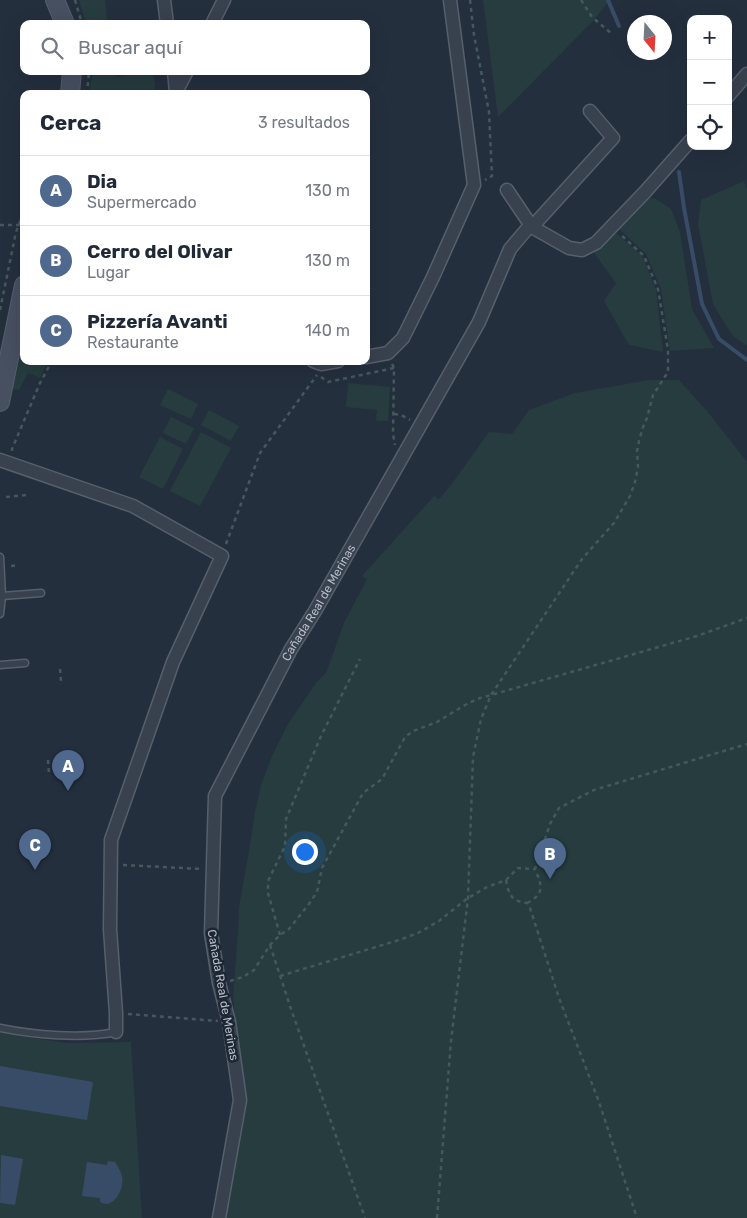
<!DOCTYPE html>
<html lang="es">
<head>
<meta charset="utf-8">
<style>
	:root { --surface:#fff; --page:#f6f6f7; --text:#1f2937; --muted:#747a83; --line:#e0e1e3; --accent:#4f688e }
	body { margin:0; font-family:Rubik,sans-serif; background:var(--page); color:var(--text) }
	.controls { position:absolute; right:15px; top:15px; display:grid; overflow:hidden; border-radius:10px; box-shadow:0 5px 20px #0002 }
	.controls button { width:45px; height:45px; display:grid; place-items:center; padding:0; border:0; border-bottom:1px solid var(--line); background:var(--surface); color:var(--text); font:25px sans-serif }
	.compass { position:absolute; left:627px; top:15px; width:45px; height:45px; border-radius:50%; background:var(--surface); box-shadow:0 5px 20px #0002; rotate:162deg }
	.you { position:absolute; left:304px; top:851px; width:18px; height:18px; margin:-12px; border:4px solid #fff; border-radius:50%; background:#1a73e8; box-shadow:0 0 0 8px #1a73e833 }
	.badge { display:grid; place-items:center; width:32px; height:32px; border-radius:50%; background:var(--accent); color:#fff; font-size:16px; font-weight:700 }
	.pin { position:absolute; translate:-50% -41px; filter:drop-shadow(0 1px 2px #0008) }
	.pin::after { content:''; position:absolute; top:26px; width:18px; height:15px; background:inherit; clip-path:polygon(0 0,100% 0,50% 100%) }
	.list { margin:0; padding:0; list-style:none }
	h2 { display:flex; justify-content:space-between; align-items:center; height:65px; margin:0; padding:0 20px; font-size:21px }
	h2 small { font-size:16px; font-weight:400; color:var(--muted) }
	.list li { display:grid; grid-template-columns:32px 1fr auto; gap:15px; align-items:center; box-sizing:border-box; height:70px; padding:0 20px; border-top:1px solid var(--line) }
	.list b { display:block; font-size:19px; white-space:nowrap }
	.list p { margin:0; font-size:16px; white-space:nowrap; color:var(--muted) }
	.list em { font-size:16px; font-style:normal; color:var(--muted) }
	.icon { flex:none; width:28px; height:28px; fill:none; stroke:currentColor; stroke-width:2; stroke-linecap:round; stroke-linejoin:round }
	.map { position:relative; flex:none; width:747px; height:1218px; overflow:hidden }
	.search { position:absolute; background:var(--surface); box-shadow:0 5px 20px #0002; left:20px; top:20px; width:350px; height:55px; display:flex; align-items:center; gap:12px; box-sizing:border-box; padding:0 18px; border-radius:10px; color:var(--muted); font-size:19px }
	.panel { position:absolute; background:var(--surface); box-shadow:0 5px 20px #0002; left:20px; top:90px; width:350px; height:275px; border-radius:10px }
	.map>svg:first-child { display:block }
	.green { fill:#263c3f }
	.water { fill:#394c67 }
	.lines { fill:none; stroke-linecap:round; stroke-linejoin:round }
	.stream { stroke:#394c67; stroke-width:4 }
	.lane-casing { stroke:#565f6c; stroke-width:9 }
	.street-casing { stroke:#565f6c; stroke-width:15 }
	.secondary-casing { stroke:#565f6c; stroke-width:20 }
	.path { stroke:#44595c; stroke-width:2.5; stroke-dasharray:4 4; stroke-linecap:butt }
	.lane { stroke:#38414e; stroke-width:6 }
	.street { stroke:#38414e; stroke-width:12 }
	.secondary { stroke:#465061; stroke-width:18 }
	.labels { text-anchor:middle; stroke-width:5; stroke-linejoin:round; paint-order:stroke }
	.street-label { font-size:12px; fill:#b4bcc9; stroke:#1d2633 }
</style>
</head>
<body>
<div class="map">
<svg width="747" height="1218" viewBox="0 0 747 1218">
	<rect width="100%" height="100%" fill="#242f3e"/>
	<g class="green">
		<path d="M 79,0 L 105,0 L 108,24 L 86,24 Z"/>
		<path d="M 483,0 L 610,0 L 591,23 L 498,117 Z"/>
		<path d="M 93,71 L 115,71 L 116,77 L 143,71 L 153,71 L 155,85 L 154,94 L 89,94 Z"/>
		<path d="M 744,181 L 747,190 L 747,346 L 732,335 L 713,304 L 698,224 L 701,200 Z"/>
		<path d="M 648,198 L 656,199 L 671,209 L 680,232 L 692,309 L 714,348 L 670,351 L 661,289 L 646,254 L 617,227 Z"/>
		<path d="M 614,231 L 643,257 L 656,290 L 663,352 L 629,345 L 604,301 L 616,283 L 594,253 Z"/>
		<path d="M 24,344 L 24,361 L 48,361 L 40,378 L 28,373 L 19,390 L 12,389 Z"/>
		<path d="M 649,380 L 679,380 L 707,411 L 747,462 L 747,1218 L 222,1218 L 243,1099 L 233,997 L 238,933 L 239,907 L 250,845 L 255,812 L 261,785 L 272,756 L 288,724 L 316,683 L 326,673 L 344,623 L 367,579 L 362,576 L 434,496 L 439,499 L 451,485 L 489,432 L 512,434 L 529,410 L 575,393 Z"/>
		<path d="M 348,383 L 390,387 L 388,421 L 376,421 L 377,410 L 346,407 Z"/>
		<path d="M 168,389 L 198,404 L 191,419 L 160,405 Z"/>
		<path d="M 209,410 L 239,426 L 231,441 L 201,425 Z"/>
		<path d="M 171,417 L 194,428 L 186,444 L 163,433 Z"/>
		<path d="M 201,432 L 231,448 L 200,506 L 170,491 Z"/>
		<path d="M 160,437 L 183,449 L 163,489 L 139,477 Z"/>
		<path d="M 0,1033 L 66,1043 L 131,1042 L 142,1218 L 0,1218 Z"/>
	</g>
	<g class="water">
		<path d="M 0,1066 L 93,1082 L 87,1120 L 0,1106 Z"/>
		<path d="M 1,1155 L 23,1159 L 15,1205 L 0,1203 Z"/>
		<path d="M 108,1161 L 115,1162 C 118,1167 121,1171 122,1177 C 124,1186 118,1201 108,1204 C 105,1204 102,1203 100,1202 L 100,1198 L 82,1196 L 87,1162 L 107,1165 Z"/>
	</g>
	<g class="lines">
		<g class="stream">
			<path d="M 608,0 L 619,26"/>
			<path d="M 679,172 L 684,208 L 702,304 L 719,339 L 747,360"/>
		</g>
		<defs>
			<g id="lane">
				<path d="M 0,557 L 2,596 L 0,614"/>
				<path d="M 2,596 L 41,593"/>
				<path d="M 0,665 L 25,663"/>
				<path d="M 0,1028 C 34,1035 83,1039 116,1032"/>
			</g>
			<g id="street">
				<path d="M 164,0 L 167,24"/>
				<path d="M 212,24 L 224,0"/>
				<path d="M 174,71 L 176,92"/>
				<path d="M 175,94 L 187,71"/>
				<path d="M 728,96 L 747,74"/>
				<path d="M 507,190 L 532,227 L 613,138 L 590,111"/>
				<path d="M 366,357 L 388,353 L 403,338 L 433,277 L 474,185 L 450,0"/>
				<path d="M 313,361 L 321,364 L 338,361"/>
				<path d="M 0,460 L 133,506 L 222,556 L 173,662 L 111,840 L 110,929 L 116,1013 L 116,1032"/>
				<path id="s1" d="M 219,1218 L 240,1100 L 229,1022 L 219,983 L 211,933 L 215,796 L 291,649 L 315,611 L 479,322 L 510,249 L 527,229 L 532,227 L 569,248 L 582,250 L 596,243 L 645,192 L 691,140"/>
			</g>
			<g id="secondary">
				<path d="M 55,0 L 65,24"/>
				<path d="M 70,94 L 72,71"/>
				<path d="M 0,402 L 24,285"/>
			</g>
		</defs>
		<use href="#lane" class="lane-casing"/>
		<use href="#street" class="street-casing"/>
		<use href="#secondary" class="secondary-casing"/>
		<g class="path">
			<path d="M 75,0 L 82,24"/>
			<path d="M 470,0 L 474,35 L 489,112 L 492,176 L 485,180"/>
			<path d="M 581,0 L 592,17 L 612,34"/>
			<path d="M 87,94 L 89,71"/>
			<path d="M 0,225 L 24,225"/>
			<path d="M 0,310 L 16,232 L 24,211"/>
			<path d="M 392,364 L 394,368 L 393,434 L 395,445"/>
			<path d="M 321,377 L 328,382 L 394,368"/>
			<path d="M 394,414 L 401,415 L 410,420"/>
			<path d="M 12,451 L 12,449 L 40,383 L 52,361"/>
			<path d="M 6,497 L 27,495"/>
			<path d="M 226,544 L 260,453 L 317,375"/>
			<path d="M 11,566 L 19,565"/>
			<path d="M 60,669 L 61,681"/>
			<path d="M 48,760 L 49,775"/>
			<path d="M 123,865 L 202,869"/>
			<path d="M 506,880 C 509,895 511,901 527,903 L 530,908 L 559,998 L 599,1102 L 637,1218"/>
			<path d="M 527,903 C 545,894 542,885 535,869 L 550,824 L 559,808 L 594,790 L 747,744"/>
			<path d="M 280,935 L 268,893 L 268,881 L 285,846 L 286,819 L 321,736 L 360,659"/>
			<path d="M 270,945 L 291,1009 L 365,1218"/>
			<path d="M 280,976 L 399,940 L 418,933 L 439,921 L 468,898 L 487,887 L 506,880 L 518,868 L 535,869"/>
			<path d="M 230,981 L 243,977 L 254,970 L 270,945 L 280,935 L 289,929 L 309,904 L 317,892 L 322,868 L 363,793 L 382,779 L 405,737 L 413,731 L 437,722 L 465,705 L 477,699 L 697,636 L 747,618"/>
			<path d="M 128,1014 L 218,1021"/>
			<path d="M 437,1218 L 451,1041 L 468,898 L 473,757 L 481,719 L 491,695 L 582,559 L 614,523 L 630,496 L 635,482 L 638,467 L 637,451 L 639,441 L 643,427 L 647,418 L 653,395 L 668,372 L 668,350 L 658,289 L 644,256 L 620,234"/>
		</g>
		<use href="#lane" class="lane"/>
		<use href="#street" class="street"/>
		<use href="#secondary" class="secondary"/>
	</g>
	<g class="labels">
		<g class="street-label">
			<text dy="4" stroke="none"><textPath href="#s1" startOffset="646">Cañada Real de Merinas</textPath></text>
			<text transform="translate(223 995) rotate(80)" y="4">Cañada Real de Merinas</text>
		</g>
	</g>
</svg>
<div class="controls">
<button>+</button>
<button>−</button>
<button><svg class="icon" aria-label="locate" viewBox="0 0 24 24"><circle cx="12" cy="12" r="6"/><path d="M12 2v4M12 18v4M2 12h4M18 12h4"/></svg></button>
</div>
<svg class="compass" viewBox="-18 -18 36 36"><path d="M0-13l5 13h-10z" fill="#e53935"/><path d="M0 13l5-13h-10z" fill="#747a83"/></svg>
<div class="you"></div>
<div class="pin badge" style="left:68px;top:791px">A</div>
<div class="pin badge" style="left:550px;top:879px">B</div>
<div class="pin badge" style="left:35px;top:870px">C</div>
<div class="search"><svg class="icon" aria-label="search" viewBox="0 0 24 24"><circle cx="10" cy="10" r="6"/><path d="M15 15l6 6"/></svg>Buscar aquí</div>
<section class="panel">
<h2>Cerca<small>3 resultados</small></h2>
<ul class="list">
<li><span class="badge">A</span><div><b>Dia</b><p>Supermercado</p></div><em>130 m</em></li>
<li><span class="badge">B</span><div><b>Cerro del Olivar</b><p>Lugar</p></div><em>130 m</em></li>
<li><span class="badge">C</span><div><b>Pizzería Avanti</b><p>Restaurante</p></div><em>140 m</em></li>
</ul>
</section>
</div>
</body>
</html>
